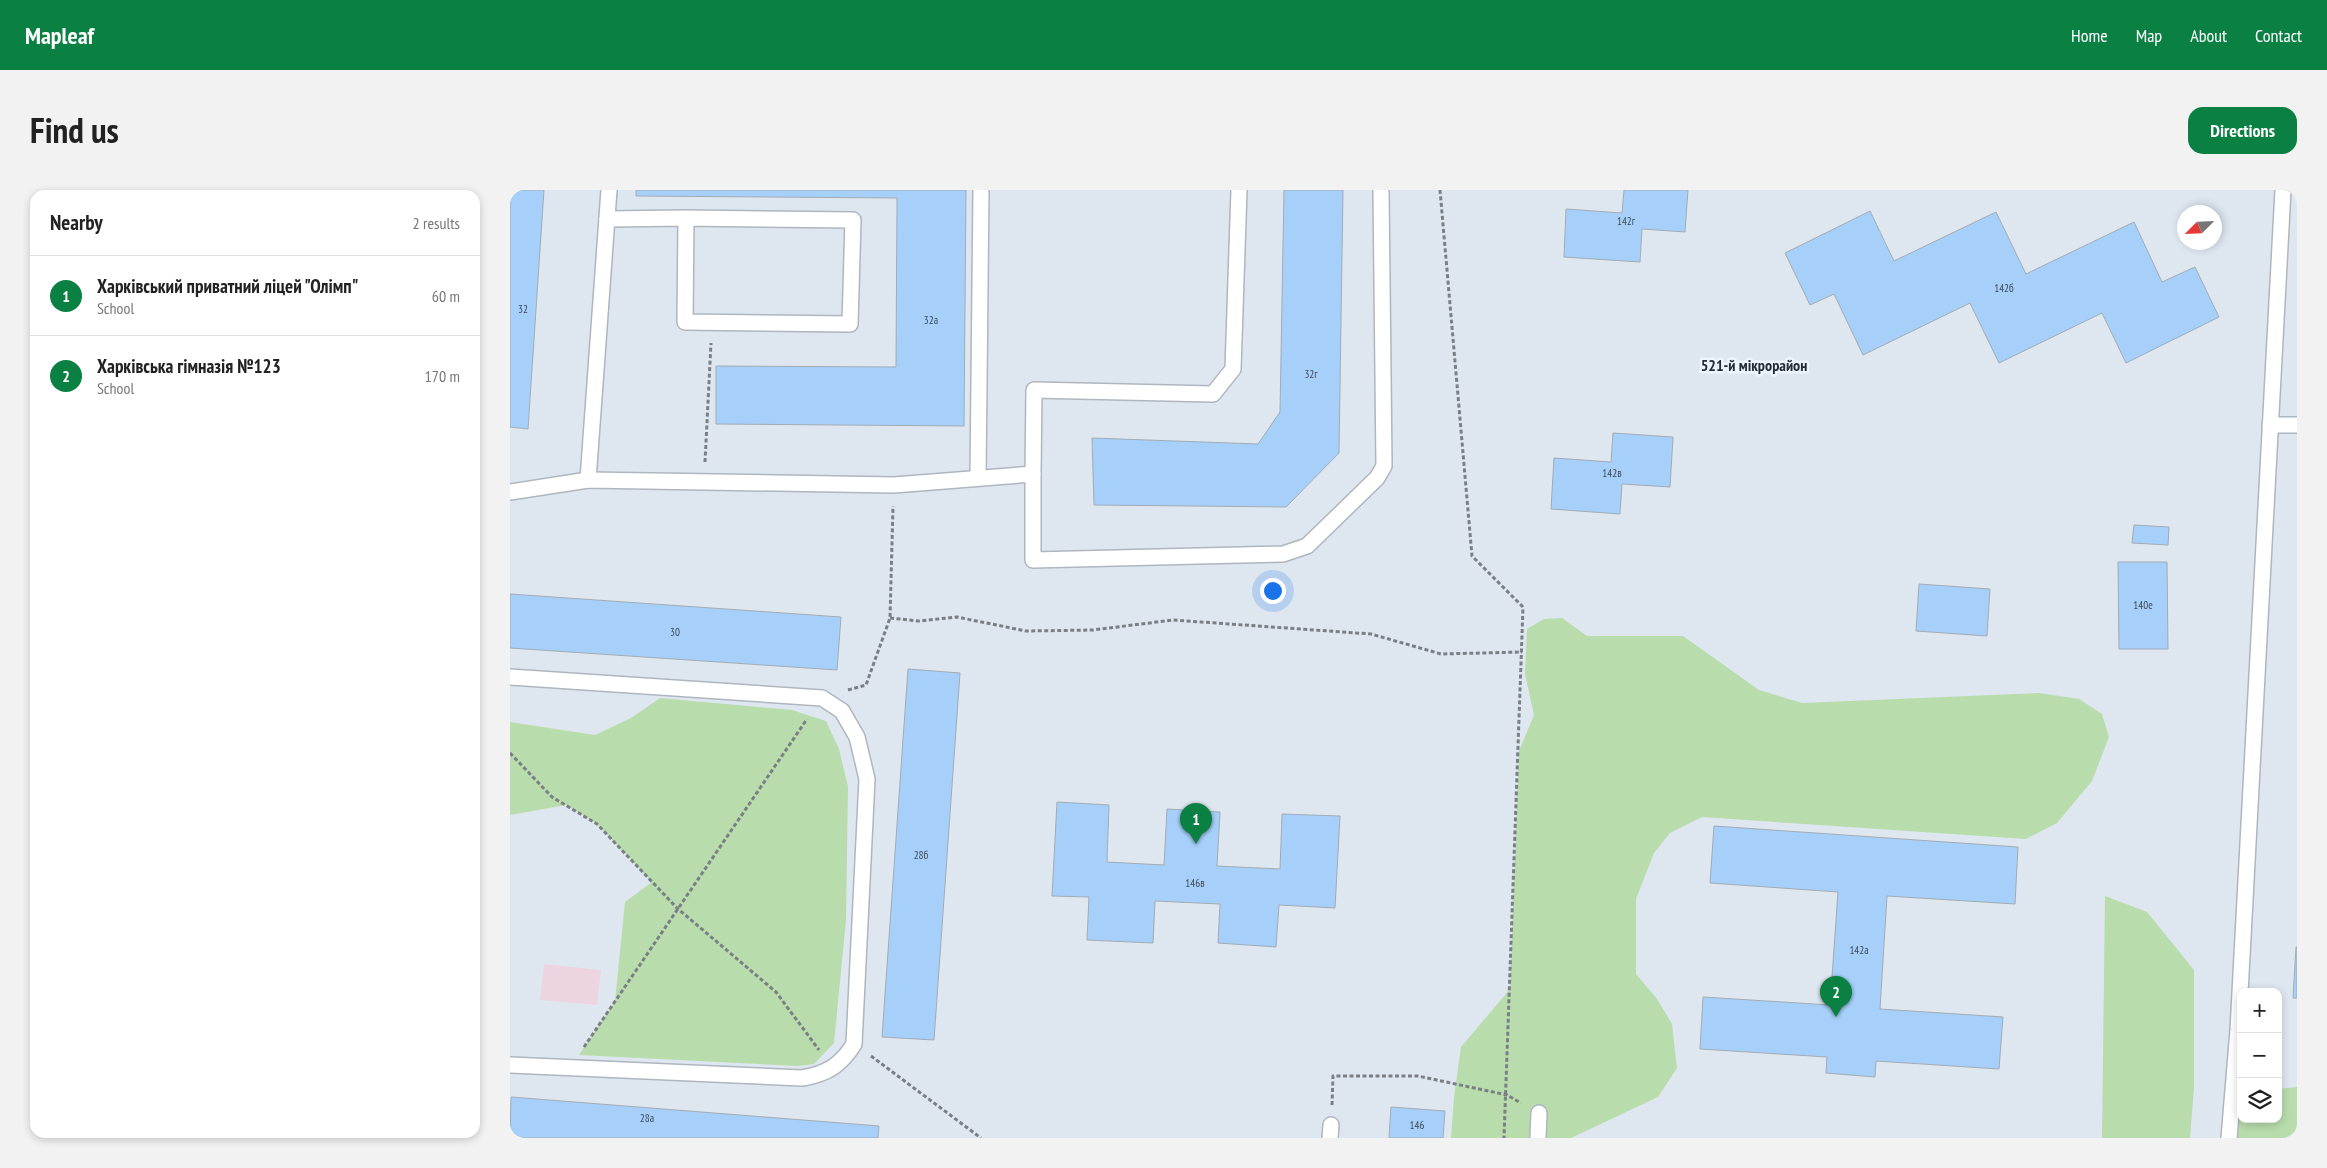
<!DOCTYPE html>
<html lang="en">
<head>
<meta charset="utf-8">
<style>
	:root { --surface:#fff; --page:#f2f2f2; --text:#222; --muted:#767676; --line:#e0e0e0; --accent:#0b8043 }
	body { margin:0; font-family:"PT Sans Narrow",sans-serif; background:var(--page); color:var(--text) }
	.controls { position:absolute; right:15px; bottom:15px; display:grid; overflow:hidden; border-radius:10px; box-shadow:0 2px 8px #0003 }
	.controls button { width:45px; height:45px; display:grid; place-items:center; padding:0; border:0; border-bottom:1px solid var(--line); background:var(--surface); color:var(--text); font:25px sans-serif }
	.compass { position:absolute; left:1667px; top:15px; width:45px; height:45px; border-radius:50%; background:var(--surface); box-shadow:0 2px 8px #0003; rotate:246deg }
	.you { position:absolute; left:762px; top:400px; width:18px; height:18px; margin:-12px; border:4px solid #fff; border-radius:50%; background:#1a73e8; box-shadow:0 0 0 8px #1a73e833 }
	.badge { display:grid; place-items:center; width:32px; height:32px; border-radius:50%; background:var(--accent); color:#fff; font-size:16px; font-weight:700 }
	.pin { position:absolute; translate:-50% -41px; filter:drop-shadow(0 1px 2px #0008) }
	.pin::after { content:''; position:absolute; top:26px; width:18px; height:15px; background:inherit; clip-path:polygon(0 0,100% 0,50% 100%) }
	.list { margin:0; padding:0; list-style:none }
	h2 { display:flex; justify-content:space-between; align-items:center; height:65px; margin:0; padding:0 20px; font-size:21px }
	h2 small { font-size:16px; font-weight:400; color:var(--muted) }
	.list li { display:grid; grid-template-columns:32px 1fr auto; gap:15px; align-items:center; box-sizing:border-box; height:80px; padding:0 20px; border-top:1px solid var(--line) }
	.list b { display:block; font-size:19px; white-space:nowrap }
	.list p { margin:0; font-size:16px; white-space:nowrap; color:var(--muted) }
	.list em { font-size:16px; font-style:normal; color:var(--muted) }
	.icon { flex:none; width:28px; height:28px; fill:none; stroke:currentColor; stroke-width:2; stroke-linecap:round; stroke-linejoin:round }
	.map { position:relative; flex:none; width:1787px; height:948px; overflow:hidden; border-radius:15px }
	header { display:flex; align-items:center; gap:30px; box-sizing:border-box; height:70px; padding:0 25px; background:var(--accent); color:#fff }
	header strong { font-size:24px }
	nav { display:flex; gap:28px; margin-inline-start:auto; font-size:18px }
	.intro { display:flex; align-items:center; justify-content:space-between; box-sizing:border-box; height:120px; padding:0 30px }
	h1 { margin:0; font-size:35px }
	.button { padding:12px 22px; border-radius:15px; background:var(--accent); color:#fff; font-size:18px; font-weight:700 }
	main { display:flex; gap:30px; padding:0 30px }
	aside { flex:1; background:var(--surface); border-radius:15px; box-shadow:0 2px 8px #0003 }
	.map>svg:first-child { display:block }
	.industrial { fill:#ecd5e1 }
	.green { fill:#b8dcac }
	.building { fill:#a6d0fa; stroke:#a2abb3 }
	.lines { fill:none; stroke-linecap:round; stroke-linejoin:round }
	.lane-casing { stroke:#aeb6bf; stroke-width:18 }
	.path { stroke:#797f84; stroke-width:3; stroke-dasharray:4 2.5; stroke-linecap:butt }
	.lane { stroke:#fff; stroke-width:15 }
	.labels { text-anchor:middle; stroke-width:5; stroke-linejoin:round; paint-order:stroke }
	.number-label { font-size:11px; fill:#3c4956 }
	.quarter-label { font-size:16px; font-weight:bold; fill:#252c33; stroke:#ecf5fe }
</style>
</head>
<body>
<header>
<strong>Mapleaf</strong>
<nav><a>Home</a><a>Map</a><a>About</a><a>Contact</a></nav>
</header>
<div class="intro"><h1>Find us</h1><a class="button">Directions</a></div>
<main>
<aside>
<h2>Nearby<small>2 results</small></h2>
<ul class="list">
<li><span class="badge">1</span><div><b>Харківський приватний ліцей &quot;Олімп&quot;</b><p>School</p></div><em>60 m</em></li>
<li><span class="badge">2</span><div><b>Харківська гімназія №123</b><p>School</p></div><em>170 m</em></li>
</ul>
</aside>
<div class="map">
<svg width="1787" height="948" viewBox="0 0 1787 948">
	<rect width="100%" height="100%" fill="#dee7f0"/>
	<path class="industrial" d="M 34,774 L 91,780 L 87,815 L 30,810 Z"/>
	<g class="green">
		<path d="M 1052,428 L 1077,446 L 1173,446 L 1249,500 L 1292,513 L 1529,503 L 1569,509 L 1592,524 L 1599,547 L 1582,591 L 1547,633 L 1516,649 L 1192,627 L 1160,643 L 1144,663 L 1126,709 L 1126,784 L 1147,809 L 1162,834 L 1167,878 L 1148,907 L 1061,948 L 941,948 L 944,907 L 951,857 L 1000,799 L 1009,561 L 1024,525 L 1015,484 L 1017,439 L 1034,429 Z"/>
		<path d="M 150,508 L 282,520 L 316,531 L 329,559 L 338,597 L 336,730 L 324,853 L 304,874 L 287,876 L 69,865 L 105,811 L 115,712 L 142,692 L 87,634 L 56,615 L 0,625 L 0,532 L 85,545 L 121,528 Z"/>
		<path d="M 1595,706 L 1637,722 L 1684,780 L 1684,898 L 1680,948 L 1592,948 Z"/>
		<path d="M 1787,897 L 1787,948 L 1719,948 L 1723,900 L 1731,900 L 1731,929 L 1768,929 L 1768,899 Z"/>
	</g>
	<g class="building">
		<path d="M 0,0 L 34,0 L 18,239 L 0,237 Z"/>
		<path d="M 126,0 L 456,0 L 454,236 L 206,234 L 206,176 L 386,177 L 387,8 L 126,6 Z"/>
		<path d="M 774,0 L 833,0 L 829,263 L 776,317 L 584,315 L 582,248 L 748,254 L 770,222 Z"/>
		<path d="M 1114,0 L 1178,0 L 1175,42 L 1132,39 L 1130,72 L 1054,67 L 1056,19 L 1112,23 Z"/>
		<path d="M 1360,21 L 1384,71 L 1486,22 L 1516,84 L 1624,32 L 1652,92 L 1685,77 L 1709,127 L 1616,173 L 1592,123 L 1489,173 L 1460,113 L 1353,165 L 1324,104 L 1300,115 L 1275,63 Z"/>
		<path d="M 1103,243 L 1163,247 L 1160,297 L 1112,294 L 1110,324 L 1041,319 L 1044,268 L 1101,272 Z"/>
		<path d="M 1624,335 L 1659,337 L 1658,355 L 1622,353 Z"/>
		<path d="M 1608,372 L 1657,372 L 1658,459 L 1609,459 Z"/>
		<path d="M 1409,394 L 1480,399 L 1477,446 L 1406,441 Z"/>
		<path d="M 0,404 L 331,427 L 327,480 L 0,458 Z"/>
		<path d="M 398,479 L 450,483 L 424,850 L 372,847 Z"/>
		<path d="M 547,612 L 599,615 L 597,672 L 654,675 L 657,619 L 710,622 L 707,676 L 770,679 L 772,624 L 830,626 L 825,718 L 769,715 L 766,757 L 708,753 L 710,714 L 645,711 L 643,753 L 577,750 L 579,707 L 542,706 Z"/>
		<path d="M 1204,636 L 1508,657 L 1505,714 L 1377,706 L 1370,819 L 1493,827 L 1489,879 L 1366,871 L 1365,887 L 1316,883 L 1317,867 L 1190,859 L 1193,807 L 1320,815 L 1328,702 L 1200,693 Z"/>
		<path d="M 1786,757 L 1787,757 L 1787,808 L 1783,808 Z"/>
		<path d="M 1,907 L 369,936 L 368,948 L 0,948 Z"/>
		<path d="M 881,917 L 935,921 L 933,948 L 879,948 Z"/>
	</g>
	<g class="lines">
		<defs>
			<g id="lane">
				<path d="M 97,29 L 176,28 L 343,30 L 340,134 L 175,132 L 176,28"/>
				<path d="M 1760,235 L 1787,235"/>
				<path d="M 523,284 L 524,200 L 703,204 L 723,179 L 729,0"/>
				<path d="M 468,288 L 471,0"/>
				<path d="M 78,290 L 99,0"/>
				<path d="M 0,302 L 78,290 L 384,295 L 523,284 L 523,370 L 773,364 L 797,356 L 867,288 L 874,276 L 871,0"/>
				<path d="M 0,487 L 312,508 L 332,521 L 347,547 L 357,589 L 344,854 C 331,875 317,884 292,888 L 0,875"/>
				<path d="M 820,948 L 821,935"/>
				<path d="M 1028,948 L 1029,923"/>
				<path d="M 1719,948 L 1728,840 L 1773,0"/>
			</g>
		</defs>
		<use href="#lane" class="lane-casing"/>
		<g class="path">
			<path d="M 930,0 L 962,366 L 1013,417 L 994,948"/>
			<path d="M 195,272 L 201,153"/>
			<path d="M 380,428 L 409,431 L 447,427 L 516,441 L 583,440 L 663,430 L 861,444 L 931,464 L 1012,462"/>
			<path d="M 338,500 L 356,495 L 380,428 L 383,316"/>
			<path d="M 0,563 L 42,607 L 87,634 L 167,718 L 266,802 L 309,860"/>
			<path d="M 74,857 L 297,529"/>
			<path d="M 361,866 L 471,948"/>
			<path d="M 822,915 L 823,886 L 908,886 L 997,905 L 1011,913"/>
		</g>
		<use href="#lane" class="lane"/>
	</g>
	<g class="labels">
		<g class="number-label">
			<text x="1116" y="35">142г</text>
			<text x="1494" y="102">142б</text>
			<text x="13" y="123">32</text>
			<text x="421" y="134">32а</text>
			<text x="801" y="188">32г</text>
			<text x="1102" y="287">142в</text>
			<text x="1633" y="419">140е</text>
			<text x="165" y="446">30</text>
			<text x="411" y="669">28б</text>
			<text x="685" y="697">146в</text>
			<text x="1349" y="764">142а</text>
			<text x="137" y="932">28а</text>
			<text x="907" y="939">146</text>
		</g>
		<g class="quarter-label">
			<text x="1244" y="181">521-й мікрорайон</text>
		</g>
	</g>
</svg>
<div class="controls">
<button>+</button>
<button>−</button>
<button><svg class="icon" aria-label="layers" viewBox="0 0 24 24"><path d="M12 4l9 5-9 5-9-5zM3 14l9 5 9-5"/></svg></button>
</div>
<svg class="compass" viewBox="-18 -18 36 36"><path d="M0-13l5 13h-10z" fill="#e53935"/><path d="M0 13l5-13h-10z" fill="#767676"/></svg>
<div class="you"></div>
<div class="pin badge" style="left:686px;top:654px">1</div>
<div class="pin badge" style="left:1326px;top:827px">2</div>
</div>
</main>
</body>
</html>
